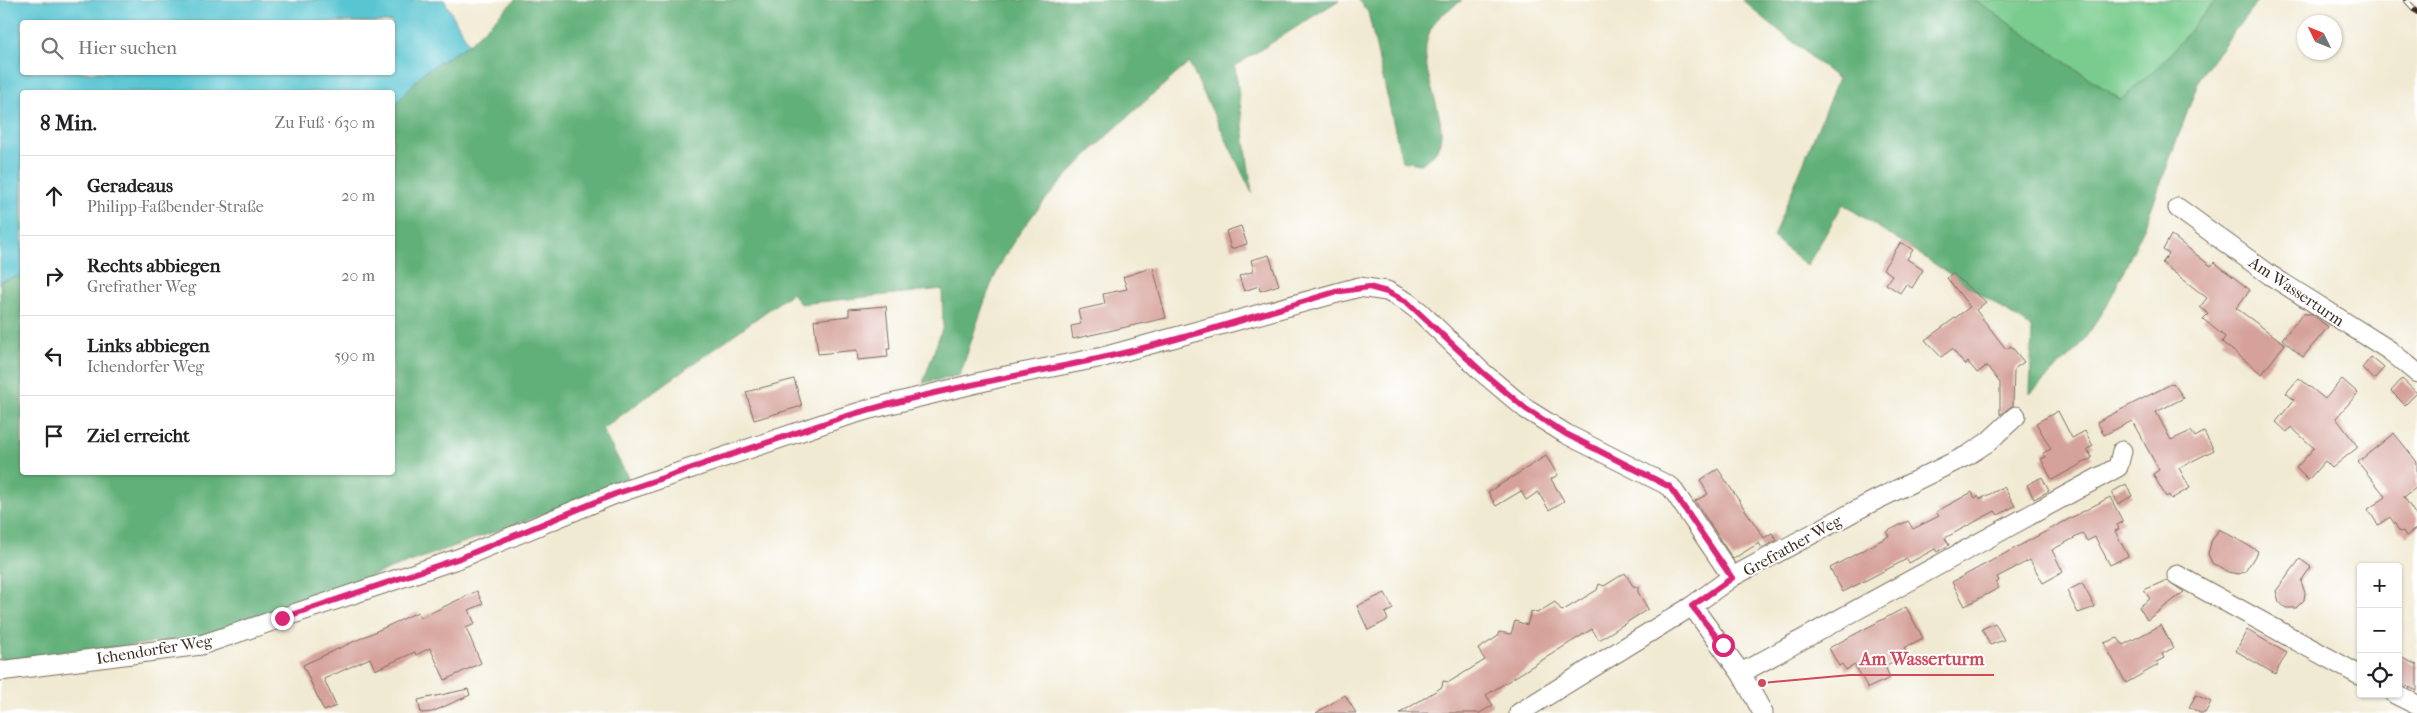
<!DOCTYPE html>
<html lang="de">
<head>
<meta charset="utf-8">
<style>
	:root { --surface:#fff; --page:#f2f2f2; --text:#202124; --muted:#757577; --line:#e0e0e0 }
	body { margin:0; font-family:"IM FELL French Canon",serif; background:var(--page); color:var(--text) }
	.controls { position:absolute; right:15px; bottom:15px; display:grid; overflow:hidden; border-radius:5px; box-shadow:0 1px 4px #0004 }
	.controls button { width:45px; height:45px; display:grid; place-items:center; padding:0; border:0; border-bottom:1px solid var(--line); background:var(--surface); color:var(--text); font:25px sans-serif }
	.compass { position:absolute; left:2297px; top:15px; width:45px; height:45px; border-radius:50%; background:var(--surface); box-shadow:0 1px 4px #0004; rotate:313deg }
	.stop { position:absolute; width:15px; height:15px; margin:-11px; border:4px solid #db2777; border-radius:50%; background:#fff }
	.stop.end { background:#db2777; border-color:#fff; box-shadow:0 1px 5px #0008 }
	.list { margin:0; padding:0; list-style:none }
	h2 { display:flex; justify-content:space-between; align-items:center; height:65px; margin:0; padding:0 20px; font-size:21px }
	h2 small { font-size:16px; font-weight:400; color:var(--muted) }
	.list li { display:grid; grid-template-columns:32px 1fr auto; gap:15px; align-items:center; box-sizing:border-box; height:80px; padding:0 20px; border-top:1px solid var(--line) }
	.list b { display:block; font-size:19px; white-space:nowrap }
	.list p { margin:0; font-size:16px; white-space:nowrap; color:var(--muted) }
	.list em { font-size:16px; font-style:normal; color:var(--muted) }
	.icon { flex:none; width:28px; height:28px; fill:none; stroke:currentColor; stroke-width:2; stroke-linecap:round; stroke-linejoin:round }
	.map { position:relative; flex:none; width:2417px; height:713px; overflow:hidden }
	.search { position:absolute; background:var(--surface); box-shadow:0 1px 4px #0004; left:20px; top:20px; width:375px; height:55px; display:flex; align-items:center; gap:12px; box-sizing:border-box; padding:0 18px; border-radius:5px; color:var(--muted); font-size:19px }
	.panel { position:absolute; background:var(--surface); box-shadow:0 1px 4px #0004; left:20px; top:90px; width:375px; height:385px; border-radius:5px }
	.map>svg:first-child { display:block }
	.green { fill:#79cc8e; stroke:#5a7b56 }
	.forest { fill:#62b079; stroke:#4e6d4c }
	.water { fill:#58c5d1; stroke:#4a7878; fill-rule:evenodd }
	.building { fill:#d5a19a }
	.lines { fill:none; stroke-linecap:round; stroke-linejoin:round }
	.minor-casing { stroke:#7b6d5d; stroke-width:21 }
	.minor { stroke:#fff; stroke-width:19 }
	.rail-casing { stroke:#3b2a1e; stroke-width:5.5 }
	.rail { stroke:#fff; stroke-width:4; stroke-dasharray:11; stroke-linecap:butt }
	.route { stroke:#db2777; stroke-width:6 }
	.labels { text-anchor:middle; stroke-width:4; stroke-linejoin:round; paint-order:stroke }
	.street-label { font-size:16px; fill:#3b2a1e; stroke:#fff }
	.leader { fill:none; stroke:#d1495b; stroke-width:2 }
	.callout-dot { fill:#d1495b; stroke:#fff; stroke-width:2 }
	.callout-label { font-size:18px; text-anchor:middle; font-weight:bold; fill:#d1495b; stroke:#fff; stroke-width:4; stroke-linejoin:round; paint-order:stroke }
</style>
</head>
<body>
<div class="map">
<svg width="2417" height="713" viewBox="0 0 2417 713">
	<rect width="100%" height="100%" fill="#fff"/>
	<filter id="ink" filterUnits="userSpaceOnUse"><feTurbulence type="fractalNoise" baseFrequency=".02" numOctaves="2"/><feDisplacementMap in="SourceGraphic" scale="10" xChannelSelector="R" yChannelSelector="G"/><feConvolveMatrix kernelMatrix="1 2 1 2 8 2 1 2 1" color-interpolation-filters="sRGB"/></filter>
	<filter id="wash" filterUnits="userSpaceOnUse"><feTurbulence type="fractalNoise" baseFrequency=".0096" numOctaves="4" result="noise"/><feDisplacementMap in="SourceGraphic" scale="20" xChannelSelector="R" yChannelSelector="G"/><feGaussianBlur stdDeviation="1.12" result="paint"/><feColorMatrix in="noise" values="0 0 0 0 0 0 0 0 0 0 0 0 0 0 0 0 0 1.4 0 .05"/><feComposite in="paint" operator="in"/></filter>
	<g filter="url(#wash)">
		<rect width="100%" height="100%" fill="#f1ead3"/>
		<path class="green" d="M 1975,0 L 2216,0 L 2165,60 L 2121,100 Z"/>
		<g class="forest">
			<path d="M 515,0 L 1339,0 L 1235,66 L 1252,193 L 1189,63 C 1130,114 1060,174 1016,238 C 988,279 976,329 960,375 L 923,383 L 943,326 L 942,289 L 800,304 L 792,293 L 602,429 L 631,483 L 200,637 L 0,662 L 0,281 L 22,275 L 22,472 L 392,472 L 393,107 L 424,72 L 469,44 Z"/>
			<path d="M 1358,0 L 1462,0 C 1453,7 1441,14 1435,22 C 1406,63 1455,117 1437,149 C 1434,155 1426,160 1421,164 L 1402,161 L 1368,12 Z"/>
			<path d="M 1742,0 L 1975,0 L 2121,100 L 2165,60 L 2216,0 L 2258,0 L 2201,75 L 2144,228 L 2107,306 L 2079,347 L 2030,394 L 2032,328 L 1843,204 L 1807,266 L 1773,237 L 1838,79 Z"/>
		</g>
		<path class="water" d="M 0,0 L 444,0 L 469,44 L 424,72 L 393,107 L 392,92 L 22,92 L 22,275 L 0,281 ZM 22,22 L 392,22 L 392,72 L 22,72 Z"/>
		<g id="blocks">
			<g class="building">
				<path d="M 1241,226 L 1247,244 L 1231,249 L 1226,231 Z"/>
				<path d="M 2171,235 L 2211,266 L 2214,262 L 2250,290 L 2236,308 L 2285,344 L 2262,374 L 2222,342 L 2225,337 L 2203,319 L 2208,314 L 2200,307 L 2207,298 L 2162,263 L 2169,254 L 2163,250 Z"/>
				<path d="M 1901,242 L 1913,250 L 1907,259 L 1923,270 L 1912,288 L 1906,284 L 1900,293 L 1886,284 L 1892,275 L 1883,269 Z"/>
				<path d="M 1269,255 L 1279,285 L 1260,291 L 1259,286 L 1244,291 L 1239,276 L 1254,271 L 1251,260 Z"/>
				<path d="M 1153,267 L 1166,318 L 1073,339 L 1071,326 L 1081,324 L 1078,310 L 1105,304 L 1103,294 L 1127,289 L 1123,277 Z"/>
				<path d="M 1952,273 L 1986,302 L 1976,310 L 2006,349 L 2011,346 L 2024,362 L 2014,369 L 2013,405 L 2000,415 L 2000,383 L 1987,366 L 1977,373 L 1968,362 L 1965,365 L 1952,349 L 1941,357 L 1925,340 L 1970,307 L 1947,278 Z"/>
				<path d="M 886,306 L 890,349 L 887,349 L 888,357 L 858,360 L 857,350 L 818,354 L 814,320 L 849,316 L 849,309 Z"/>
				<path d="M 2303,314 L 2312,314 L 2328,327 L 2303,357 L 2282,339 Z"/>
				<path d="M 2371,357 L 2384,368 L 2374,379 L 2362,368 Z"/>
				<path d="M 2299,378 L 2325,399 L 2342,379 L 2358,393 L 2336,418 L 2358,447 L 2332,468 L 2325,461 L 2308,480 L 2296,468 L 2314,448 L 2291,427 L 2287,432 L 2276,422 L 2294,400 L 2286,393 Z"/>
				<path d="M 794,379 L 802,406 L 754,420 L 746,392 Z"/>
				<path d="M 2402,379 L 2417,393 L 2405,405 L 2391,391 Z"/>
				<path d="M 2173,383 L 2184,398 L 2156,412 L 2171,440 L 2191,431 L 2195,437 L 2204,432 L 2214,450 L 2179,468 L 2190,488 L 2171,499 L 2169,495 L 2166,497 L 2153,474 L 2159,470 L 2132,421 L 2104,435 L 2097,422 Z"/>
				<path d="M 2058,411 L 2072,438 L 2085,431 L 2093,446 L 2087,449 L 2092,458 L 2052,480 L 2041,459 L 2046,457 L 2043,453 L 2051,449 L 2036,423 Z"/>
				<path d="M 2394,433 L 2417,462 L 2417,487 L 2404,497 L 2417,517 L 2417,528 L 2406,536 L 2403,531 L 2400,532 L 2390,517 L 2378,525 L 2368,509 L 2386,497 L 2358,462 Z"/>
				<path d="M 1546,456 L 1558,475 L 1551,479 L 1564,501 L 1549,510 L 1538,492 L 1526,500 L 1521,491 L 1496,506 L 1488,492 Z"/>
				<path d="M 1718,469 L 1764,538 L 1772,533 L 1777,540 L 1762,548 L 1759,543 L 1733,559 L 1695,501 L 1708,494 L 1700,480 Z"/>
				<path d="M 2042,477 L 2049,491 L 2034,499 L 2027,485 Z"/>
				<path d="M 2126,484 L 2132,496 L 2118,504 L 2112,492 Z"/>
				<path d="M 2004,487 L 2015,506 L 1998,515 L 1995,511 L 1945,538 L 1949,545 L 1937,552 L 1935,549 L 1909,563 L 1907,559 L 1843,592 L 1830,568 L 1889,536 L 1886,532 L 1908,521 L 1913,529 L 1939,516 L 1936,512 L 1972,492 L 1975,498 L 1978,496 L 1980,499 Z"/>
				<path d="M 2110,497 L 2123,522 L 2117,525 L 2119,529 L 2115,531 L 2128,556 L 2110,565 L 2095,537 L 2087,541 L 2083,534 L 2078,536 L 2052,550 L 2063,572 L 2043,583 L 2030,560 L 1997,577 L 1999,581 L 1996,583 L 1999,588 L 1965,606 L 1952,582 Z"/>
				<path d="M 2219,529 L 2258,551 L 2245,572 L 2238,574 L 2228,572 L 2212,563 L 2208,554 L 2211,542 Z"/>
				<path d="M 2300,559 L 2311,567 L 2301,581 L 2305,593 L 2304,600 L 2296,608 L 2286,608 L 2279,602 L 2276,591 Z"/>
				<path d="M 1625,573 L 1633,586 L 1638,587 L 1638,592 L 1648,609 L 1599,640 L 1592,629 L 1486,695 L 1493,705 L 1480,713 L 1400,713 L 1442,687 L 1443,681 L 1449,682 L 1485,660 L 1478,649 L 1497,637 L 1499,632 L 1511,634 L 1515,621 L 1527,625 L 1531,611 L 1537,613 L 1555,602 L 1562,611 L 1597,590 L 1599,584 L 1604,586 Z"/>
				<path d="M 2167,580 L 2184,592 L 2147,620 L 2139,607 L 2150,599 L 2144,590 Z"/>
				<path d="M 2082,583 L 2095,607 L 2078,613 L 2067,591 Z"/>
				<path d="M 477,591 L 483,604 L 469,610 L 475,624 L 466,628 L 481,663 L 445,680 L 430,648 L 416,655 L 415,652 L 375,670 L 370,658 L 324,679 L 336,706 L 324,711 L 303,665 L 418,612 L 420,618 Z"/>
				<path d="M 1385,593 L 1393,609 L 1385,613 L 1388,620 L 1368,630 L 1357,606 Z"/>
				<path d="M 1906,607 L 1923,638 L 1904,648 L 1907,654 L 1885,666 L 1890,678 L 1868,688 L 1855,665 L 1846,670 L 1842,664 L 1839,666 L 1829,648 Z"/>
				<path d="M 1995,623 L 2004,640 L 1990,645 L 1982,629 Z"/>
				<path d="M 2161,625 L 2173,648 L 2162,654 L 2164,658 L 2156,662 L 2158,665 L 2126,683 L 2104,643 L 2118,638 L 2123,645 Z"/>
				<path d="M 2247,630 L 2287,653 L 2275,674 L 2236,651 Z"/>
				<path d="M 2398,656 L 2417,665 L 2417,691 L 2398,682 Z"/>
				<path d="M 468,689 L 470,695 L 432,712 L 421,713 L 418,700 Z"/>
				<path d="M 1345,695 L 1356,713 L 1316,713 Z"/>
				<path d="M 2196,695 L 2211,702 L 2205,713 L 2200,713 L 2189,707 Z"/>
			</g>
		</g>
	</g>
	<g filter="url(#ink)">
		<use href="#blocks" fill-opacity="0" stroke="#7b6d5d" stroke-width="1"/>
		<g class="lines">
			<defs>
				<g id="minor">
					<path d="M 2178,208 L 2270,275 L 2389,350 L 2417,373"/>
					<path d="M 2177,575 L 2361,676"/>
					<path d="M 1692,606 L 1741,673 L 1763,713"/>
					<path d="M 0,671 L 201,645 L 460,558 L 615,494 L 837,419 L 870,409 L 1006,376 L 1103,357 L 1359,287 L 1387,291 L 1407,302 L 1420,312 L 1481,371 L 1526,409 L 1566,434 L 1671,487 L 1732,577"/>
					<path d="M 1741,673 L 2118,467 L 2122,451"/>
					<path d="M 2395,694 L 2417,705"/>
					<path d="M 1519,713 L 1692,606 L 1732,577 L 1870,503 L 1968,455 L 1988,442 L 2016,416"/>
				</g>
			</defs>
			<use href="#minor" class="minor-casing"/>
			<use href="#minor" class="minor"/>
			<defs>
				<path id="rail" d="M 2406,0 L 2417,12"/>
			</defs>
			<use href="#rail" class="rail-casing"/>
			<use href="#rail" class="rail"/>
		</g>
	</g>
	<g class="lines" filter="url(#ink)">
		<path class="route" d="M 282,618 L 460,558 L 615,494 L 837,419 C 924,392 1013,377 1102,358 C 1181,340 1258,315 1335,292 L 1369,287 L 1387,292 L 1407,302 L 1481,371 L 1526,409 L 1566,434 L 1670,487 L 1732,578 L 1692,606 L 1723,645"/>
	</g>
	<g class="labels">
		<g class="street-label">
			<text transform="translate(2297 291) rotate(34)" y="6">Am Wasserturm</text>
			<text transform="translate(1792 545) rotate(-29)" y="6">Grefrather Weg</text>
			<text transform="translate(154 649) rotate(-9)" y="6">Ichendorfer Weg</text>
		</g>
	</g>
	<path class="leader" d="M1762 683L1850 675H1994"/>
	<circle class="callout-dot" cx="1762" cy="683" r="5"/>
	<g class="callout-label">
		<text x="1922" y="665">Am Wasserturm</text>
	</g>
</svg>
<div class="controls">
<button>+</button>
<button>−</button>
<button><svg class="icon" aria-label="locate" viewBox="0 0 24 24"><circle cx="12" cy="12" r="6"/><path d="M12 2v4M12 18v4M2 12h4M18 12h4"/></svg></button>
</div>
<svg class="compass" viewBox="-18 -18 36 36"><path d="M0-13l5 13h-10z" fill="#e53935"/><path d="M0 13l5-13h-10z" fill="#757577"/></svg>
<div class="stop" style="left:1723px;top:645px"></div>
<div class="stop end" style="left:282px;top:618px"></div>
<div class="search"><svg class="icon" aria-label="search" viewBox="0 0 24 24"><circle cx="10" cy="10" r="6"/><path d="M15 15l6 6"/></svg>Hier suchen</div>
<section class="panel">
<h2>8 Min.<small>Zu Fuß · 630 m</small></h2>
<ul class="list">
<li><svg class="icon" aria-label="ahead" viewBox="0 0 24 24"><path d="M12 20V5M6 11l6-6 6 6"/></svg><div><b>Geradeaus</b><p>Philipp-Faßbender-Straße</p></div><em>20 m</em></li>
<li><svg class="icon" aria-label="right" viewBox="0 0 24 24"><path d="M7 20v-9h11M14 6l5 5-5 5"/></svg><div><b>Rechts abbiegen</b><p>Grefrather Weg</p></div><em>20 m</em></li>
<li><svg class="icon" aria-label="left" viewBox="0 0 24 24"><path d="M17 20v-9H6M10 6l-5 5 5 5"/></svg><div><b>Links abbiegen</b><p>Ichendorfer Weg</p></div><em>590 m</em></li>
<li><svg class="icon" aria-label="arrive" viewBox="0 0 24 24"><path d="M6 21V4h12l-3 4 3 4H6"/></svg><div><b>Ziel erreicht</b></div></li>
</ul>
</section>
</div>
</body>
</html>
